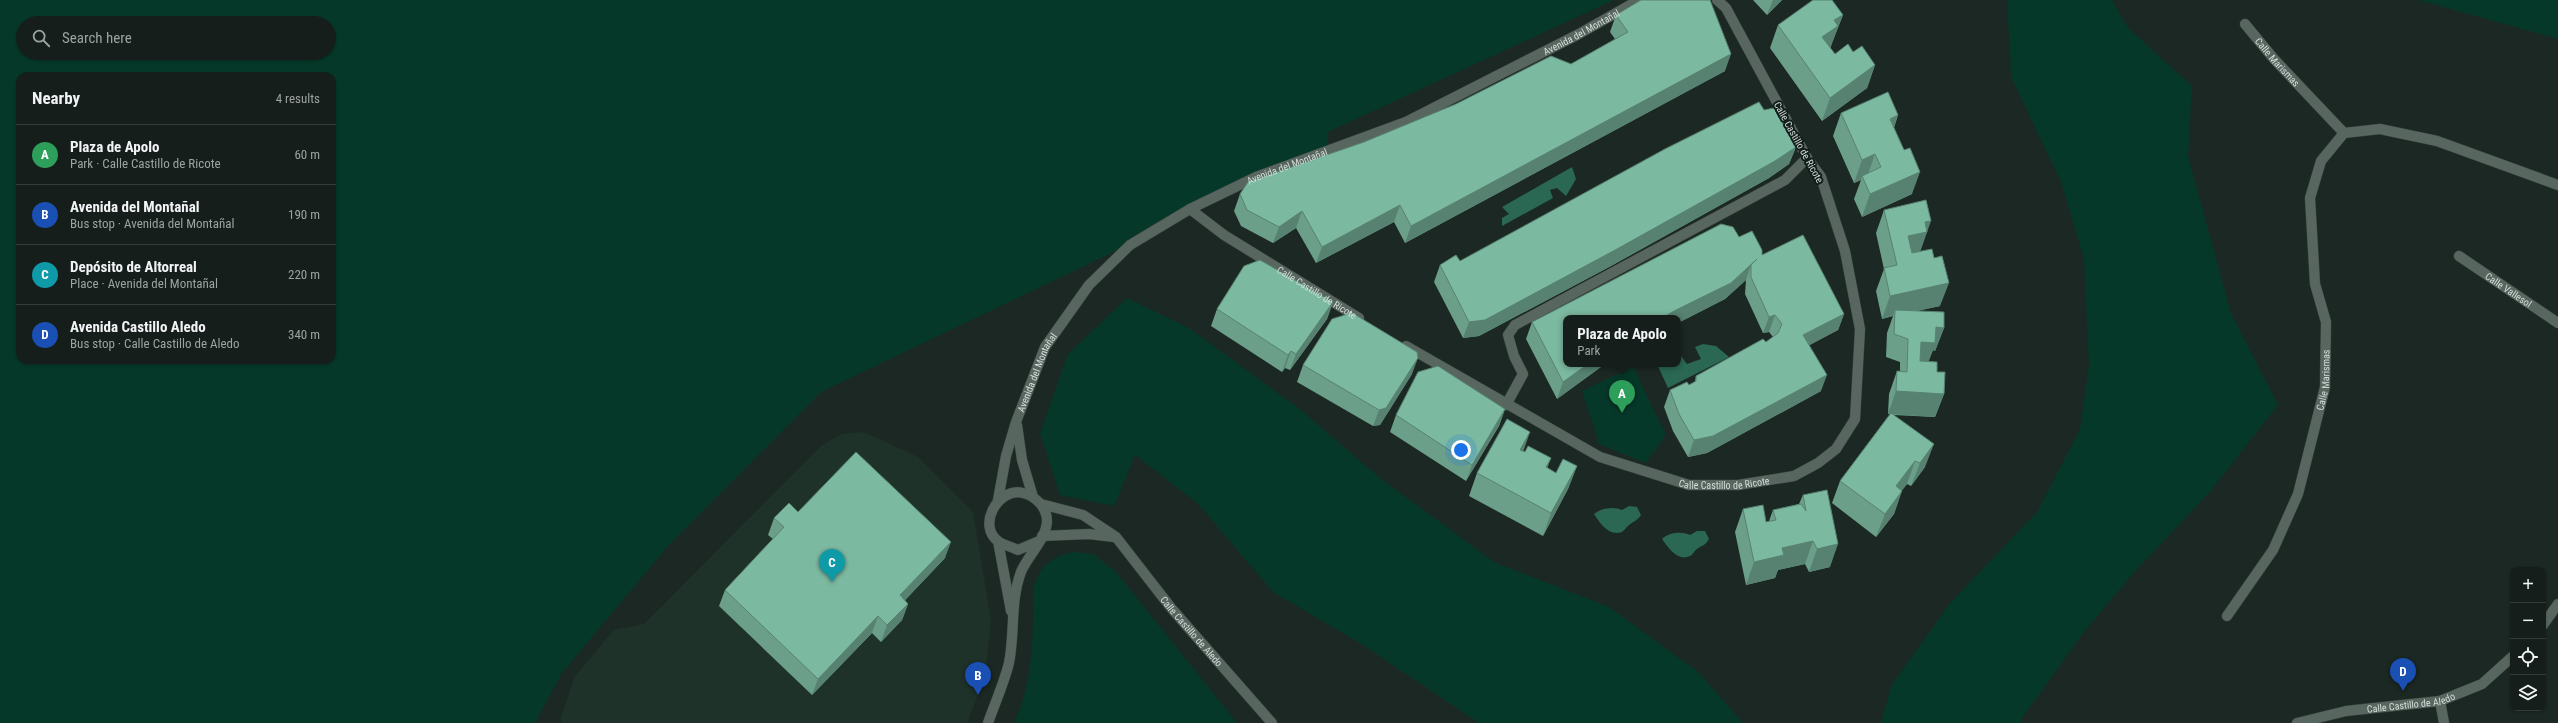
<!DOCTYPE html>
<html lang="en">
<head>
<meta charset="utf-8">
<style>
	:root { --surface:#151e1a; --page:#1e2723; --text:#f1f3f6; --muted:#9da2a2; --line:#343c39; --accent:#f49d8d }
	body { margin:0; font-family:"Roboto Condensed",sans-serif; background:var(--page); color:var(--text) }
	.controls { position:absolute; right:12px; bottom:12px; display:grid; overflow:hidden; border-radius:8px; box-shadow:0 1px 3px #0004 }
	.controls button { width:36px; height:36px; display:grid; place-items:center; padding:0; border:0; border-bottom:1px solid var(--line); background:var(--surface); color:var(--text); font:20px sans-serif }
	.you { position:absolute; left:1461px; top:450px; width:14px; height:14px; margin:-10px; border:3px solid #fff; border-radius:50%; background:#1a73e8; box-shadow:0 0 0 6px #1a73e833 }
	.badge { display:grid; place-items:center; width:26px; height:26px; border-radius:50%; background:var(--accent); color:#fff; font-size:13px; font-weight:700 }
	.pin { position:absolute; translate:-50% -33px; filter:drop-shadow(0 1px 2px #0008) }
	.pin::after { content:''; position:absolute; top:21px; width:14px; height:12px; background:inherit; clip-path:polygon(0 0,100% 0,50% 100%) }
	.popup { position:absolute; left:1563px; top:315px; width:118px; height:52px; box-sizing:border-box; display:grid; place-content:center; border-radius:8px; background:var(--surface); filter:drop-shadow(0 1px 3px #0005); font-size:13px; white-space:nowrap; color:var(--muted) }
	.popup b { font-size:15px; color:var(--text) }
	.popup::after { content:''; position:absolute; left:50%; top:100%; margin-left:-8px; border:8px solid transparent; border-top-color:var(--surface) }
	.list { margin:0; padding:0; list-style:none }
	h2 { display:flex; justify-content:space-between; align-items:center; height:52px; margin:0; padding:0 16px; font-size:17px }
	h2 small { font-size:13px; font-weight:400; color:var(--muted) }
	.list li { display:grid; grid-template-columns:26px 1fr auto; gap:12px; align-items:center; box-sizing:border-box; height:60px; padding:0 16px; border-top:1px solid var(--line) }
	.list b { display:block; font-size:15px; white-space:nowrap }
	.list p { margin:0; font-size:13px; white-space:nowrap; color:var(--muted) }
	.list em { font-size:13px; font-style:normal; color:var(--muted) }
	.icon { flex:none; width:22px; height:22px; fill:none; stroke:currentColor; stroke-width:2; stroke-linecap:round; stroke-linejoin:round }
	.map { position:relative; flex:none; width:2558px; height:723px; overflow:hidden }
	.search { position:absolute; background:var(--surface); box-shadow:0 1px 3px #0004; left:16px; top:16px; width:320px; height:44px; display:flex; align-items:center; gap:10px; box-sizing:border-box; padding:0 14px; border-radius:22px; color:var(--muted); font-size:15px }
	.panel { position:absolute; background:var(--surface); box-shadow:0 1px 3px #0004; left:16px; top:72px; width:320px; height:292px; border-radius:12px }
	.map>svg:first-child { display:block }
	.built { fill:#1e322a }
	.green { fill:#063829; fill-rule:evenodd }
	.water { fill:#2a6853 }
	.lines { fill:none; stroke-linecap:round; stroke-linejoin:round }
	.lane-casing { stroke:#38423d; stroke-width:11 }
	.street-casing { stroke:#38423d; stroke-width:11 }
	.lane { stroke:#586660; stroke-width:10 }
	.street { stroke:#586660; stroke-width:10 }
	.wall { fill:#6b9f8a }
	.shaded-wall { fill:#578271 }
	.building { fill:#7cb9a1; stroke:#578271 }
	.labels { text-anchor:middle; stroke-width:4; stroke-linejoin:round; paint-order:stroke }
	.street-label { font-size:10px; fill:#d5ddd9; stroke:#121e1a }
</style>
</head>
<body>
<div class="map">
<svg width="2558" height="723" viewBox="0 0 2558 723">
	<rect width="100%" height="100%" fill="#1c2823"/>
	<path class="built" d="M 864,432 L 918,457 L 973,512 L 991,620 L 985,677 L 967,723 L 563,723 L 560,720 L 575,676 L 614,630 L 644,624 L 822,445 L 842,434 Z"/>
	<g class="green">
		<path d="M 0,0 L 1614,0 L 1328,132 L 1327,152 L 1271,172 L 1145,237 L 821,392 L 668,546 L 562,673 L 535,723 L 0,723 ZM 23,23 L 329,23 L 329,53 L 23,53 ZM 20,76 L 332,76 L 332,360 L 20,360 Z"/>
		<path d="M 2007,0 L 2112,0 L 2128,28 L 2192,86 L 2188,156 L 2231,313 L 2278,405 L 2209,493 L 2138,568 L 2087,628 L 2022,718 L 2022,723 L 1881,723 L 1891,686 L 1951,602 L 2037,512 L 2080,429 L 2089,365 L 2084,259 L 2061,182 L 2011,77 Z"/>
		<path d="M 2418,0 L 2558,0 L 2558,39 Z"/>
		<path d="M 1127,298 L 1189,328 L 1301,410 L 1380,478 L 1494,562 L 1609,607 L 1697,671 L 1743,723 L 1479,723 L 1363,645 L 1273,592 L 1198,504 L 1135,455 L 1114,506 L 1060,495 L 1040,433 L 1068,354 Z"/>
		<path d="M 1633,367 L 1666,435 L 1646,463 L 1599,444 L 1582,391 Z"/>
		<path d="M 1074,552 L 1093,554 L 1116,572 L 1237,723 L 1014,723 C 1034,680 1033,635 1033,589 C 1039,567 1051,556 1074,552 Z"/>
	</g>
	<g class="water">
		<path d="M 1572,167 L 1576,179 L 1566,196 L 1557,188 L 1550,190 L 1553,198 L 1502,226 L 1502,218 L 1509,214 L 1502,207 Z"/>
		<path d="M 1703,344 L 1716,346 L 1729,357 L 1668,388 L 1657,364 L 1678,364 L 1678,352 L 1687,364 L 1701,359 L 1695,347 Z"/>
		<path d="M 1629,506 L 1637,507 L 1641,515 C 1637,521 1634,521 1629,525 C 1626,527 1625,530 1622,532 C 1609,537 1600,523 1594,514 C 1601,508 1614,506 1622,510 Z"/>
		<path d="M 1697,531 L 1705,531 L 1709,539 C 1705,546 1702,545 1697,549 C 1694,551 1693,555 1690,556 C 1677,562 1668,547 1662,539 C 1669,532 1682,531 1690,535 Z"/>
	</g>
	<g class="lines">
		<defs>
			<path id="lane" d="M 1506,405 L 1523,374 L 1514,356 L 1508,335 L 1515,325 L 1785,180 L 1807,158"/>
			<g id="street">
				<path id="s1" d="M 2245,24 L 2274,59 L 2344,133"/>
				<path id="s2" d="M 1190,209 L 1224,235 L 1359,318"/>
				<path id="s3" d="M 2459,256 L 2558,323"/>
				<path id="s4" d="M 1406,346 L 1600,457 L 1689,485 L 1738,485 L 1794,476 L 1818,463 L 1836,449 L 1855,419 L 1860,329 L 1845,251 L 1821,177 L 1807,158 L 1726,8 L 1717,0"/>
				<path d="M 1017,425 L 1022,460 L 1033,497"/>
				<path id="s5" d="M 998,500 L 1006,456 L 1016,422 L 1045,347 L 1089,285 L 1130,245 L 1190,209 L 1256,177 L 1406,122 L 1577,35 L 1639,0"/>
				<path id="s6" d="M 1041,504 L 1083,515 L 1116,537 L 1172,609 L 1272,723"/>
				<path d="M 1042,536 L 1089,534 L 1114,537"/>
				<path d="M 998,541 L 1011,611"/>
				<path id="s7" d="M 2227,616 L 2273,550 L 2298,494 L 2325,387 L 2326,322 L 2315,284 L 2310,198 L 2321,161 L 2344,133 L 2380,129 L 2437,141 L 2558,185"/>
				<path d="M 2543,625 L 2558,604"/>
				<path d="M 2440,701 L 2444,723"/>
				<path d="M 988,723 C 995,703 1004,683 1009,663 C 1015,633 1010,601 1021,572 C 1028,555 1046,540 1047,521 C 1047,507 1035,496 1023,493 C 998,487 976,526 999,542 C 1004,545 1012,547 1018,550 L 1039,541"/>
				<path id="s8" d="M 2297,723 L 2346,711 L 2440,701 L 2482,684 L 2513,656"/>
			</g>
		</defs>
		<use href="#lane" class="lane-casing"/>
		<use href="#street" class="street-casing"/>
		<use href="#lane" class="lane"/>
		<use href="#street" class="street"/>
	</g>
	<g class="wall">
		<path d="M 1753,0 L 1782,0 L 1767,15 Z"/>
		<path d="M 1616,15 L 1725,71 L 1405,243 L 1394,222 L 1316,263 L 1296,228 L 1273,243 L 1241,226 L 1234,211 L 1240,194 L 1364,142 L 1571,64 L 1615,39 L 1610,32 Z"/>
		<path d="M 1843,15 L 1830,48 L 1835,54 L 1853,52 L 1875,65 L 1867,88 L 1822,121 L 1770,48 L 1778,25 Z"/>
		<path d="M 1764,110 L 1796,147 L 1789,164 L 1769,178 L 1611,266 L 1479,336 L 1463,338 L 1434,282 L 1440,265 L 1460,261 Z"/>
		<path d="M 1841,113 L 1898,115 L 1894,128 L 1912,194 L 1862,217 L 1854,199 L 1861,180 L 1854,183 L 1833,136 Z"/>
		<path d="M 1884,210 L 1927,231 L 1920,251 L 1940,306 L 1916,311 L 1944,328 L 1935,351 L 1933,350 L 1928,362 L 1937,372 L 1944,394 L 1935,417 L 1894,415 L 1925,467 L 1911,486 L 1907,484 L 1902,490 L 1894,514 L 1876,537 L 1832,503 L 1840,481 L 1890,414 L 1888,414 L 1889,394 L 1897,371 L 1900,371 L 1900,362 L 1886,357 L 1887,333 L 1893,316 L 1882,319 L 1876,291 L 1884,269 L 1876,233 Z"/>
		<path d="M 1739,237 L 1844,314 L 1838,330 L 1809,345 L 1821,391 L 1707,453 L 1688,457 L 1673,431 L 1664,407 L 1670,390 L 1689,385 L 1695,382 L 1696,376 L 1766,342 L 1773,337 L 1769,332 L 1763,333 L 1745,294 L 1746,280 L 1725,299 L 1678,323 L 1678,318 L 1566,364 L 1605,364 L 1557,399 L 1526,339 L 1532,322 Z"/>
		<path d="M 1333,302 L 1327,319 L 1290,370 L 1285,368 L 1282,372 L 1211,326 L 1217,309 Z"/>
		<path d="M 1303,365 L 1412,374 L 1380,425 L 1373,426 L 1297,382 Z"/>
		<path d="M 1505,409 L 1499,426 L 1466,481 L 1390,432 L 1396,415 Z"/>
		<path d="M 1523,451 L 1551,458 L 1547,468 L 1556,473 L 1577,466 L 1568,489 L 1543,536 L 1469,496 L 1477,473 Z"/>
		<path d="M 1803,495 L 1830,567 L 1809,572 L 1805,564 L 1778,570 L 1775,578 L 1746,585 L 1735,532 L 1743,509 L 1766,522 L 1769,521 L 1773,510 L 1799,504 Z"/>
		<path d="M 798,512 L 945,558 L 905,600 L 908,604 L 902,620 L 881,642 L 872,633 L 812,695 L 719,606 L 725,590 L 773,539 L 768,535 L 774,518 Z"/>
	</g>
	<g class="shaded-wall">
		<path d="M 1773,0 L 1782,0 L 1767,15 Z"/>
		<path d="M 1843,15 L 1834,38 L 1830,49 L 1822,37 L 1834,20 Z"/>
		<path d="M 1731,54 L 1725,71 L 1405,243 L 1411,226 Z"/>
		<path d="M 1875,65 L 1867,88 L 1822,121 L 1830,98 Z"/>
		<path d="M 1898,115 L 1890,138 L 1890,119 Z"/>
		<path d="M 1796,147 L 1789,164 L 1769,178 L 1611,266 L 1479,336 L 1463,338 L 1469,322 Z"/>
		<path d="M 1875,154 L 1867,177 L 1862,176 L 1861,180 L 1854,183 L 1862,160 Z"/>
		<path d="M 1920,172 L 1912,194 L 1862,217 L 1870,194 Z"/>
		<path d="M 1400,205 L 1394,222 L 1316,263 L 1322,247 Z"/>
		<path d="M 1302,211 L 1296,228 L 1273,243 L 1279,227 Z"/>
		<path d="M 1931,221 L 1919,255 L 1900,259 L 1908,236 L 1925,222 Z"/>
		<path d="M 1757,259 L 1751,265 L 1746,280 L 1725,299 L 1678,323 L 1678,318 L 1662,318 Z"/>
		<path d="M 1949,283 L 1940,306 L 1895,316 L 1895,310 L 1893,316 L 1882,319 L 1890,296 Z"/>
		<path d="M 1333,302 L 1327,319 L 1290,370 L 1296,354 Z"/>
		<path d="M 1844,314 L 1838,330 L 1797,352 L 1803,335 Z"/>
		<path d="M 1775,315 L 1769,332 L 1763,333 L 1769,317 Z"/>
		<path d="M 1936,327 L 1944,328 L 1935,351 L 1933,350 L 1927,366 L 1913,365 L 1921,342 Z"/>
		<path d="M 1291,351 L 1285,368 L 1282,372 L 1288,355 Z"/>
		<path d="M 1418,358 L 1412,374 L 1380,425 L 1373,426 L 1379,410 Z"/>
		<path d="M 1588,364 L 1605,364 L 1557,399 L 1563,382 Z"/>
		<path d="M 1827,375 L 1821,391 L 1707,453 L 1688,457 L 1694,440 Z"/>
		<path d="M 1896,391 L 1944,394 L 1935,417 L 1888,414 Z"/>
		<path d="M 1505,409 L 1499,426 L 1466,481 L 1472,465 Z"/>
		<path d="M 1530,432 L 1522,455 L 1520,450 Z"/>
		<path d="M 1934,444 L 1925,467 L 1911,486 L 1920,463 Z"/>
		<path d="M 1551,458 L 1542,481 L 1546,467 Z"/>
		<path d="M 1915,461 L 1907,484 L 1888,509 L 1896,486 Z"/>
		<path d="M 1577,466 L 1568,489 L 1543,536 L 1551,513 Z"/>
		<path d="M 1902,491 L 1894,514 L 1876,537 L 1885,514 Z"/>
		<path d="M 1813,541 L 1805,564 L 1778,570 L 1775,578 L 1746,585 L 1754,562 L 1782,548 Z"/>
		<path d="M 951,542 L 945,558 L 894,612 L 900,595 Z"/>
		<path d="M 1838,544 L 1830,567 L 1809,572 L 1817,549 Z"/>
		<path d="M 908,604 L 902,620 L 881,642 L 887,625 Z"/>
		<path d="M 878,616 L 872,633 L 812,695 L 818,679 Z"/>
	</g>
	<g class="building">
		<path d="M 1641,0 L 1710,0 L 1731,54 L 1411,226 L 1400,205 L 1322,247 L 1302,211 L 1279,227 L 1247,210 L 1240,194 L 1248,182 L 1364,142 L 1456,104 L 1551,56 L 1571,64 L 1628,32 L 1616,15 Z"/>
		<path d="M 1813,0 L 1832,0 L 1843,15 L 1834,20 L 1838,26 L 1822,37 L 1835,54 L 1848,44 L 1853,52 L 1862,46 L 1875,65 L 1830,98 L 1778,25 Z"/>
		<path d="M 1888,92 L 1898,115 L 1890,119 L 1904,150 L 1910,148 L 1920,172 L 1870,194 L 1862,176 L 1881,167 L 1875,154 L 1862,160 L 1841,113 Z"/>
		<path d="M 1759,102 L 1764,110 L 1774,108 L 1796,147 L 1775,161 L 1617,249 L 1485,320 L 1469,322 L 1440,265 L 1456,255 L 1460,261 L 1665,149 Z"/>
		<path d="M 1926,200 L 1931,221 L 1925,222 L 1927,232 L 1908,236 L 1912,253 L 1932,249 L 1934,258 L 1942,256 L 1949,283 L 1890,296 L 1884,268 L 1897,265 L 1884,210 Z"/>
		<path d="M 1721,224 L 1733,227 L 1739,237 L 1752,231 L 1762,250 L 1762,255 L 1803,235 L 1844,314 L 1803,335 L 1827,375 L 1713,436 L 1694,440 L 1679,414 L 1670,390 L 1687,382 L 1689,385 L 1696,381 L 1696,376 L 1763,339 L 1766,342 L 1778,333 L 1782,324 L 1775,315 L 1769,317 L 1751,277 L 1751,265 L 1757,259 L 1731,283 L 1676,310 L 1662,318 L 1566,318 L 1566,364 L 1588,364 L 1563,382 L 1532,322 Z"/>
		<path d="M 1260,260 L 1333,302 L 1296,354 L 1291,351 L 1288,355 L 1217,309 L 1244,266 Z"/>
		<path d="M 1895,310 L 1944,312 L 1944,328 L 1936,327 L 1935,343 L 1921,342 L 1920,361 L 1937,362 L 1937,372 L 1945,372 L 1944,394 L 1896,391 L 1897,371 L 1907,372 L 1908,339 L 1894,334 Z"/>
		<path d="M 1349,311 L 1417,352 L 1418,358 L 1386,408 L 1379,410 L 1303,365 L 1332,319 L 1348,314 Z"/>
		<path d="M 1438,366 L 1505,409 L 1472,465 L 1396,415 L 1418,372 Z"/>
		<path d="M 1891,413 L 1934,444 L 1920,463 L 1915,461 L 1896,486 L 1902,491 L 1885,514 L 1840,481 Z"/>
		<path d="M 1507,419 L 1530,432 L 1520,450 L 1525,452 L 1528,446 L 1551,458 L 1546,467 L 1556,473 L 1563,459 L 1577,466 L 1551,513 L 1477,473 Z"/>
		<path d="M 856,452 L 951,542 L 900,595 L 908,604 L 887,625 L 878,616 L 818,679 L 725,590 L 784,527 L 774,518 L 789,503 L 798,512 Z"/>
		<path d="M 1827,490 L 1838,544 L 1817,549 L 1813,541 L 1782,548 L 1784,555 L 1754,562 L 1743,509 L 1763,505 L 1766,522 L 1776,520 L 1773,510 L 1801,504 L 1806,511 L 1803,495 Z"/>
	</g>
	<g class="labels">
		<g class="street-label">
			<text dy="4" stroke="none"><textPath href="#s5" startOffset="794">Avenida del Montañal</textPath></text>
			<text dy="4" stroke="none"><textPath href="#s1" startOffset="50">Calle Marismas</textPath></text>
			<text transform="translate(1799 142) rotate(61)" y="4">Calle Castillo de Ricote</text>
			<text dy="4" stroke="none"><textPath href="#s5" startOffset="470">Avenida del Montañal</textPath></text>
			<text dy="4" stroke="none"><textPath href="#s3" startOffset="60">Calle Vallesol</textPath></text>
			<text dy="4" stroke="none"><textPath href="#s2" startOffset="152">Calle Castillo de Ricote</textPath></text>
			<text dy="4" stroke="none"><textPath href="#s5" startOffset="134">Avenida del Montañal</textPath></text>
			<text dy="4" stroke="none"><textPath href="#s7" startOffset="259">Calle Marismas</textPath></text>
			<text dy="4" stroke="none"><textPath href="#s4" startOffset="352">Calle Castillo de Ricote</textPath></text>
			<text dy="4" stroke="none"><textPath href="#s6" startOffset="204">Calle Castillo de Aledo</textPath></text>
			<text dy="4" stroke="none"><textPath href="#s8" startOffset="116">Calle Castillo de Aledo</textPath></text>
		</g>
	</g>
</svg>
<div class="controls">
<button>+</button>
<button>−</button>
<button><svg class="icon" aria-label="locate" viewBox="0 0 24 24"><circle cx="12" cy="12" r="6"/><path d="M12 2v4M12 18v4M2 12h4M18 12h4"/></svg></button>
<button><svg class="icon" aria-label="layers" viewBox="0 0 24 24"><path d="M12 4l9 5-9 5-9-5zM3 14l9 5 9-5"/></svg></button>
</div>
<div class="you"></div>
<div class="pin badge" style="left:1622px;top:413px;background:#2e9e5b">A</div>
<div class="popup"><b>Plaza de Apolo</b>Park</div>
<div class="pin badge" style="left:978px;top:695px;background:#1a4fb4">B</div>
<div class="pin badge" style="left:832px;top:582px;background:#0f9aa8">C</div>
<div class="pin badge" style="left:2403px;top:691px;background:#1a4fb4">D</div>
<div class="search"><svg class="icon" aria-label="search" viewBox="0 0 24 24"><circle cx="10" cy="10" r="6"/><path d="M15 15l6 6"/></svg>Search here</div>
<section class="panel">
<h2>Nearby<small>4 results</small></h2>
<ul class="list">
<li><span class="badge" style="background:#2e9e5b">A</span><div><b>Plaza de Apolo</b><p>Park · Calle Castillo de Ricote</p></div><em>60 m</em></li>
<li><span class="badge" style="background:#1a4fb4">B</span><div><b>Avenida del Montañal</b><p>Bus stop · Avenida del Montañal</p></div><em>190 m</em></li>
<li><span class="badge" style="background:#0f9aa8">C</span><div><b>Depósito de Altorreal</b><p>Place · Avenida del Montañal</p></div><em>220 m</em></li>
<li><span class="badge" style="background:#1a4fb4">D</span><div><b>Avenida Castillo Aledo</b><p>Bus stop · Calle Castillo de Aledo</p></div><em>340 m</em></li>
</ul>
</section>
</div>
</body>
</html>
